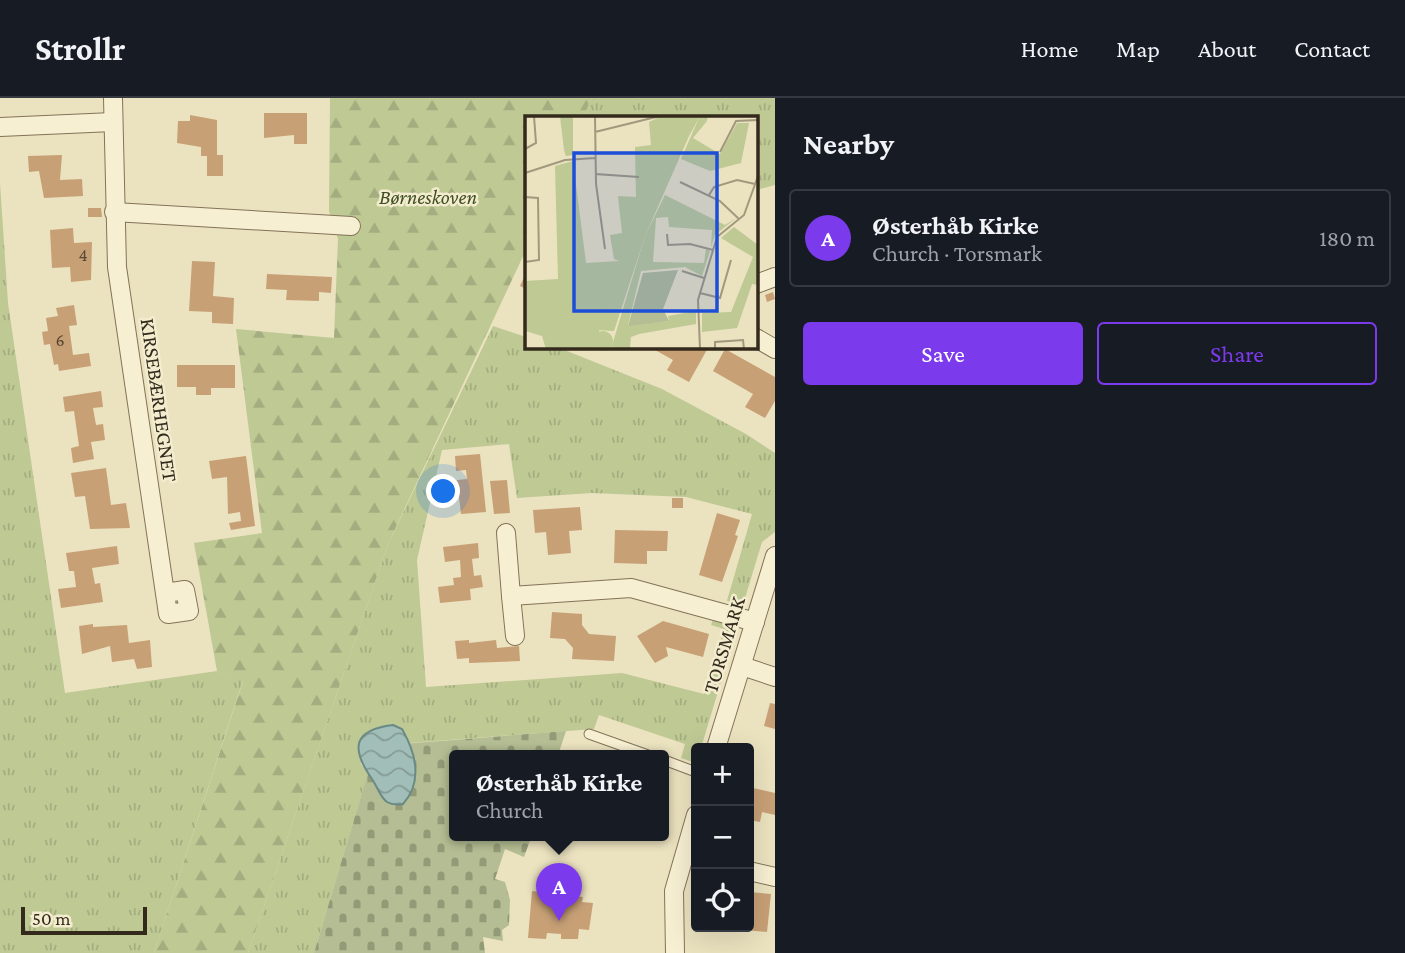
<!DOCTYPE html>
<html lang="en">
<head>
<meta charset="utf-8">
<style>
	:root { --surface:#171b24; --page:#242831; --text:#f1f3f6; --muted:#9ea1a6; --line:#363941; --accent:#7c3aed }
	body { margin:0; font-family:"Crimson Pro",serif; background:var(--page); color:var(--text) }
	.controls { position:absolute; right:21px; bottom:21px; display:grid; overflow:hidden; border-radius:7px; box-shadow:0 7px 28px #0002 }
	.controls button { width:63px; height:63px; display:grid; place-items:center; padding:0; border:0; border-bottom:2px solid var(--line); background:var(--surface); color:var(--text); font:35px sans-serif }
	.scale { position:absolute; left:21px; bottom:18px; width:126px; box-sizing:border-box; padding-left:7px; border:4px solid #332a1c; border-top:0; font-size:19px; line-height:24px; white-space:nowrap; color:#332a1c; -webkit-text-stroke:5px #f3ecce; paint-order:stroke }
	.you { position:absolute; left:444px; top:394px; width:24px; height:24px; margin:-18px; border:5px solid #fff; border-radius:50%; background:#1a73e8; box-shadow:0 0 0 10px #1a73e833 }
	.badge { display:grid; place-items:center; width:46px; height:46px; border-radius:50%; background:var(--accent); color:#fff; font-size:23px; font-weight:700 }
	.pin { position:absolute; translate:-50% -58px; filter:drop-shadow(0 2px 4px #0008) }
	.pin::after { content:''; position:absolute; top:37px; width:24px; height:21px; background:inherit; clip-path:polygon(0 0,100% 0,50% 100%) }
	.popup { position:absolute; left:449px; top:652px; width:220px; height:91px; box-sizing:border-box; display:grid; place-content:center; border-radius:7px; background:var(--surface); filter:drop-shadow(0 2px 5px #0005); font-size:23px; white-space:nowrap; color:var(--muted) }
	.popup b { font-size:26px; color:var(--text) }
	.popup::after { content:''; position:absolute; left:50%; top:100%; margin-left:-14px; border:14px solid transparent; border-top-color:var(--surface) }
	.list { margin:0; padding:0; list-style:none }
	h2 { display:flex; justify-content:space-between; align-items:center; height:91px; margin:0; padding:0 28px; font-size:30px }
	h2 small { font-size:23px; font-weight:400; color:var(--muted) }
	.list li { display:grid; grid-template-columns:46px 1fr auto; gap:21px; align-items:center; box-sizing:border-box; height:98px; margin:0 14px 14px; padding:0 14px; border:2px solid var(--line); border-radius:7px }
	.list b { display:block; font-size:26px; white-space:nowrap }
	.list p { margin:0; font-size:23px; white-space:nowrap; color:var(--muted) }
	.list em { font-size:23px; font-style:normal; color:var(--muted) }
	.actions { display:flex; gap:14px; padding:21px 28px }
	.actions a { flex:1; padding:16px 0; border:2px solid var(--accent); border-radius:7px; text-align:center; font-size:24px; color:var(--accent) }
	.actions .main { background:var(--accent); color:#fff }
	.icon { flex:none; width:38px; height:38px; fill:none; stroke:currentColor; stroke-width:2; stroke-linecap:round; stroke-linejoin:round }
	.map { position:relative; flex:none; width:775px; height:855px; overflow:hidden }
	header { display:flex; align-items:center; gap:42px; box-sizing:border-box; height:98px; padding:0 35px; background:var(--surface); border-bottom:2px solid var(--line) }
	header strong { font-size:33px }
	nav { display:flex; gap:38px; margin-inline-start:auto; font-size:24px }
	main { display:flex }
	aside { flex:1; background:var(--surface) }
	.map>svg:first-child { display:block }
	.grass { fill:url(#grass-tufts) }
	.forest { fill:url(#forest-firs) }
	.cemetery { fill:url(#cemetery-stones) }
	.water { fill:url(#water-waves); stroke:#6a8b85; stroke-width:2 }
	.building { fill:#c8a076 }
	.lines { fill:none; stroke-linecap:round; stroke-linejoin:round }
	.service-casing { stroke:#837358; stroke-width:11 }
	.minor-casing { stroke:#837358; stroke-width:20 }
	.service { stroke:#f7efd2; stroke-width:9 }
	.minor { stroke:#f7efd2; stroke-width:18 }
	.labels { text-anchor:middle; stroke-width:5; stroke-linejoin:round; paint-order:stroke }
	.number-label { font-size:18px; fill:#584832 }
	.park-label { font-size:21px; font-style:italic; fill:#404f24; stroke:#f3ecce }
	.street-label { font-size:21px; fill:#332a1c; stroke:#f3ecce }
	.inset-road { fill:none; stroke:#a1987e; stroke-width:2 }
	.view { fill:#1d4ed8; fill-opacity:0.15; stroke:#1d4ed8; stroke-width:3.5 }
	.inset-edge { fill:none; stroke:#332a1c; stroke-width:3.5 }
</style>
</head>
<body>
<header>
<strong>Strollr</strong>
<nav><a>Home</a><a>Map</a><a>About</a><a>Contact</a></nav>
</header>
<main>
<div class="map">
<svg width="775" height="855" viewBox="0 0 775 855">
	<defs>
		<pattern id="grass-tufts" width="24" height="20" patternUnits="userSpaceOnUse" patternTransform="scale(1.75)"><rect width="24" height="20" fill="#bec994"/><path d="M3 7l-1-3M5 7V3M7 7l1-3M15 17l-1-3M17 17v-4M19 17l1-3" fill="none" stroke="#a4ad7f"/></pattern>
		<pattern id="forest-firs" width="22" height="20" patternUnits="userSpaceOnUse" patternTransform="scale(1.75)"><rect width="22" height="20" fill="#bec994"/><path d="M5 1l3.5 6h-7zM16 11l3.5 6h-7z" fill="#a4ad7f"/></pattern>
		<pattern id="cemetery-stones" width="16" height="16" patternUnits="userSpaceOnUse" patternTransform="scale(1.75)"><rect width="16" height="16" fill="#b4bd93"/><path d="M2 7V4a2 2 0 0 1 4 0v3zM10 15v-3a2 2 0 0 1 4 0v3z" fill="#939a77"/></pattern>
		<pattern id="water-waves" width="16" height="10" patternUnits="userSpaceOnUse" patternTransform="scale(1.75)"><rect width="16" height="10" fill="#a2beb8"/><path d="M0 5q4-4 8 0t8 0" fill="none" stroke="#859b95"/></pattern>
	</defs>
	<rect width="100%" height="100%" fill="#ebe2bf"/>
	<g class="grass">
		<path d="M 591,0 L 775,0 L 775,87 L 756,92 L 756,19 L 584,19 Z"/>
		<path d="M 0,85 L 8,205 L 65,595 L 217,573 L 243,582 L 154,855 L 0,855 Z"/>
		<path d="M 493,228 L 526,239 L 526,248 L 557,249 L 662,291 L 746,336 L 775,355 L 775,434 L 762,444 L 743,507 L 727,503 L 752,416 L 686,399 L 592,395 L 517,400 L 509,346 L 442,352 L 417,462 L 426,589 L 622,575 L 704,596 L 724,531 L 711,527 L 714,519 L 738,527 L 701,650 L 696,650 L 696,665 L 681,660 L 685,646 L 599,617 L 594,631 L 409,645 L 407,638 L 393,627 L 373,631 L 361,666 L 368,675 L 314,855 L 248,855 L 388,446 Z"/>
	</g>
	<path class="forest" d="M 330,0 L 591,0 L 584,19 L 526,19 L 526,152 L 388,446 L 248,855 L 154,855 L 243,583 L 217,573 L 194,445 L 262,435 L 236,231 L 334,240 L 338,141 L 329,113 Z"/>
	<path class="cemetery" d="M 566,633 L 558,657 L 454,657 L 454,737 L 532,737 L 524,759 L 505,751 L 495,781 L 505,784 L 510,802 L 509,827 L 502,832 L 503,843 L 483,839 L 485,855 L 314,855 L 376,648 Z"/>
	<path class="water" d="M 393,627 L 402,631 C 416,655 423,684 403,706 C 397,707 392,707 387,704 C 380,699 377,688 372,681 C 351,651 352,632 393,627 Z"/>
	<g class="building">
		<path d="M 264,15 L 307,15 L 307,46 L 294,46 L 294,37 L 264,40 Z"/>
		<path d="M 190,17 L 217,22 L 217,57 L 223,57 L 223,78 L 207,78 L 207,58 L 201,58 L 201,49 L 177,45 L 178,23 L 190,23 Z"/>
		<path d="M 62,57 L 60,82 L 82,81 L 83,98 L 44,100 L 39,73 L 29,74 L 28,58 Z"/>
		<path d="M 88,110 L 101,110 L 102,119 L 88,119 Z"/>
		<path d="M 73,130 L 74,145 L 92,144 L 91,182 L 71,184 L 70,169 L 52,170 L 50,132 Z"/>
		<path d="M 192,163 L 215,164 L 213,198 L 234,200 L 233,226 L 212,225 L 212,214 L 189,213 Z"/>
		<path d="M 526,175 L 526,191 L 520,188 Z"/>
		<path d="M 267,176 L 332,179 L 331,195 L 319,194 L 319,203 L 286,202 L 287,192 L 266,191 Z"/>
		<path d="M 773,194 L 775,201 L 767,204 L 765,197 Z"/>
		<path d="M 74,207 L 77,227 L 69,228 L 73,257 L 89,255 L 91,268 L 59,273 L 58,266 L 54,267 L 50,246 L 44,247 L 42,234 L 48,233 L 46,220 L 58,218 L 56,210 Z"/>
		<path d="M 648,248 L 709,248 L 689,284 L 667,272 L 673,262 Z"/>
		<path d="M 725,251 L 775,279 L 775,303 L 765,320 L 745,309 L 753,296 L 713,273 Z"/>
		<path d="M 177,267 L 235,267 L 235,290 L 211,290 L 211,297 L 196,297 L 196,289 L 177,289 Z"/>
		<path d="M 101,293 L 103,309 L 93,310 L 96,327 L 103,326 L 105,342 L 91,344 L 94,361 L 73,365 L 71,350 L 79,348 L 74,313 L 65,314 L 63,299 Z"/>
		<path d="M 480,356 L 486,414 L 461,416 L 457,382 L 467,381 L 466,372 L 456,373 L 455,358 Z"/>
		<path d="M 246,358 L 255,428 L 231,432 L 229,425 L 241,423 L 240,414 L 228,416 L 227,379 L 212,381 L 209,363 Z"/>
		<path d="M 106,370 L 111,407 L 126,405 L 130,430 L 90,431 L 85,398 L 75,399 L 71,375 Z"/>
		<path d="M 507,382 L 510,415 L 494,416 L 490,383 Z"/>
		<rect x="672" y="400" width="11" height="10"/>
		<path d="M 580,409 L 582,432 L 569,433 L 571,455 L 548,457 L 546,434 L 535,435 L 533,412 Z"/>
		<path d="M 717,415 L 740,422 L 735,437 L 738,438 L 722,484 L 699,477 Z"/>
		<path d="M 615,432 L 668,433 L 667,453 L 647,453 L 647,466 L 614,465 Z"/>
		<path d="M 478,445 L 479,460 L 472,461 L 474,478 L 481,477 L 483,489 L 470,491 L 471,502 L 440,505 L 438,489 L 454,487 L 453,480 L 461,479 L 460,462 L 445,464 L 443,449 Z"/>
		<path d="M 117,448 L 119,466 L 92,470 L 95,486 L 100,485 L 103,504 L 61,510 L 58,491 L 76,489 L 74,473 L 69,473 L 66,455 Z"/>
		<path d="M 552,514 L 582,516 L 582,527 L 589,536 L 616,538 L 614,563 L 572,561 L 573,550 L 565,541 L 550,540 Z"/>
		<path d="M 663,523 L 709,536 L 703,559 L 666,549 L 668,558 L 655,565 L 637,538 Z"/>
		<path d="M 93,526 L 93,529 L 127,527 L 129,545 L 150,542 L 152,569 L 137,571 L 134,561 L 112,564 L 110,548 L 82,556 L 79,528 Z"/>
		<path d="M 469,542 L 469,545 L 496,542 L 497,550 L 519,548 L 520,563 L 469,565 L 469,560 L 457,561 L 455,543 Z"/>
		<path d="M 770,605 L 775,606 L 775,631 L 764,628 Z"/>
		<path d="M 749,689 L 775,695 L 775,717 L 762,714 L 760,724 L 749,722 Z"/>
		<path d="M 532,793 L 583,799 L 582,804 L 593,805 L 589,832 L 579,831 L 578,841 L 561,841 L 561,836 L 547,835 L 546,841 L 528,840 Z"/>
		<path d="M 749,794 L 771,796 L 767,834 L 744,832 L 749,829 Z"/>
	</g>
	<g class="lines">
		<defs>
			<g id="service">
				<path d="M 589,636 L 648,657"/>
				<path d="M 664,662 L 696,674"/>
			</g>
			<g id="minor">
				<path d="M 113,0 L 117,169 L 168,516 L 189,513 L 185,492 L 165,495"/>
				<path d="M 0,29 L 113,24"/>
				<path d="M 114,114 L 351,128"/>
				<path d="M 756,186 L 775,179"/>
				<path d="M 756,240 L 775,251"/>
				<path d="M 506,435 L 511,498 L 631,490 L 755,524"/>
				<path d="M 511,498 L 515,538"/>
				<path d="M 742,568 L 775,579"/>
				<path d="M 716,650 L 775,458"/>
				<path d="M 749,773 L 775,779"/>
				<path d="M 675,855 L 674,793 L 696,717"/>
			</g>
		</defs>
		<use href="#service" class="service-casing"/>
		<use href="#minor" class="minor-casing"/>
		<use href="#service" class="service"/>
		<use href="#minor" class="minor"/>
	</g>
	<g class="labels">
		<g class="number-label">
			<text x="83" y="163">4</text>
			<text x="60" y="248">6</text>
		</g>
		<g class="park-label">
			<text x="428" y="106">Børneskoven</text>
		</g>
		<g class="street-label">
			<text transform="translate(159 302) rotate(82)" y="7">KIRSEBÆRHEGNET</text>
			<text transform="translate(724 547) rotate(-73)" y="7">TORSMARK</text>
		</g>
	</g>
	<g transform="translate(525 18)">
		<rect width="233" height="233" fill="#ebe2bf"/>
		<path d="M 35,0 L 48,0 L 48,39 L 41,40 L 39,34 ZM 174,2 L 182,5 L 168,22 L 195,38 L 212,7 L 224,7 L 216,47 L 185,55 L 156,43 ZM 48,45 L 61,147 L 94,145 L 69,233 L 21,233 L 17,220 L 0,215 L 0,165 L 33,163 L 30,50 ZM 140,79 L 200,109 L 211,102 L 190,119 L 186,131 L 187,114 L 144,111 L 143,101 L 131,102 L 128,146 L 179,147 L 181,133 L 185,135 L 177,160 L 160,151 L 116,155 L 103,209 L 144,205 L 143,200 L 171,195 L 171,208 L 114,218 L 106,221 L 105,233 L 86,233 L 120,120 ZM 209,111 L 233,129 L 233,169 L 227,168 L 212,212 L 177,216 L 177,197 L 206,196 L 228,141 L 196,122 Z" fill="#bec994"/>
		<path d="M 137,0 L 183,0 L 182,5 L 174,2 L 164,20 L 120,120 L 89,215 L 71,214 L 94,145 L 89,143 L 85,119 L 97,117 L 93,80 L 111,81 L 110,31 L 126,29 L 124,6 ZM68 225a10 10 0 1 1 20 0a10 10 0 1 1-20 0Z" fill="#bec994"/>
		<path d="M 153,154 L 138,193 L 144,205 L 103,210 L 118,157 Z" fill="#b4bd93"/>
		<path class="inset-road" d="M 70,0 L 71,68 L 80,133M 70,16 L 135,0M 0,33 L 11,27 L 9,0M 195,36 L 211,5 L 233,4M 0,57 L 40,44 L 70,42M 70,58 L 114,61M 155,66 L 195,85 L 214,103M 184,79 L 189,71 L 212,64 L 230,68M 0,81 L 13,82 L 14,144 L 0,146M 142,118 L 143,129 L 165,128 L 188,134M 157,155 L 179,162M 175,177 L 195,182 L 206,144M 175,233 L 173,184 L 192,121 L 219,99 L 233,60M 190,233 L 190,226 L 218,224 L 219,233"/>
		<path class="view" d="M 49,37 L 192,37 L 192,195 L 49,195 Z"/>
		<rect width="233" height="233" class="inset-edge"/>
	</g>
</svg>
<div class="controls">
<button>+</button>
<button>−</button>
<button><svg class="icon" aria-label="locate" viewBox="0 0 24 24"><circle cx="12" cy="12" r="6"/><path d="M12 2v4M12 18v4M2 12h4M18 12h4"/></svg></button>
</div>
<div class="scale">50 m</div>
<div class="you"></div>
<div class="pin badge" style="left:559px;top:823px">A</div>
<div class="popup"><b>Østerhåb Kirke</b>Church</div>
</div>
<aside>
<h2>Nearby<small></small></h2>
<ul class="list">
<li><span class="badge">A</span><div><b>Østerhåb Kirke</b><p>Church · Torsmark</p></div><em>180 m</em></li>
</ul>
<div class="actions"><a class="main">Save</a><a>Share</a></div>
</aside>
</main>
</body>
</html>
